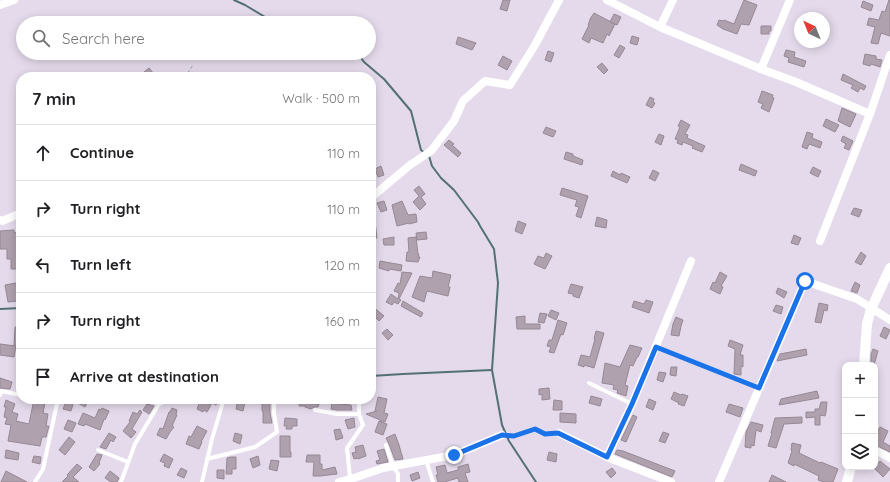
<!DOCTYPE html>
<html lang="en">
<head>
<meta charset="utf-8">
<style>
	:root { --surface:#fff; --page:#f6f6f6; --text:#202124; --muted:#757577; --line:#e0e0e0 }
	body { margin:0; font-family:Quicksand,sans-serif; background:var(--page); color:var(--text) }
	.controls { position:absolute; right:12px; bottom:12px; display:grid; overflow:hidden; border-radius:8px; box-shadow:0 2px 10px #0003 }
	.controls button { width:36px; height:36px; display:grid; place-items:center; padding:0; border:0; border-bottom:1px solid var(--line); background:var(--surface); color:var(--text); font:20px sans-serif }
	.compass { position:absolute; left:794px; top:12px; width:36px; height:36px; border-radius:50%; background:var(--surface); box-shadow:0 2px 10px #0003; rotate:317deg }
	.stop { position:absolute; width:12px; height:12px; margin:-9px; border:3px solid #1a73e8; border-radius:50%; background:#fff }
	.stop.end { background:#1a73e8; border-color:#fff; box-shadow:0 1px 4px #0008 }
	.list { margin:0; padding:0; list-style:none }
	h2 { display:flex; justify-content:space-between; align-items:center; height:52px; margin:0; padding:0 16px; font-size:17px }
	h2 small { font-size:13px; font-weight:400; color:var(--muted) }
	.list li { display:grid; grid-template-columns:26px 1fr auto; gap:12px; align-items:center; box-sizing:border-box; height:56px; padding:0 16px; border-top:1px solid var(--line) }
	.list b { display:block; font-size:15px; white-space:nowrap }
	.list em { font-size:13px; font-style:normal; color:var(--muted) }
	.icon { flex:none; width:22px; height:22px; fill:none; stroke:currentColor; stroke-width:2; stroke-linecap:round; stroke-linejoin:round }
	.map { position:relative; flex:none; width:890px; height:482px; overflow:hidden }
	.search { position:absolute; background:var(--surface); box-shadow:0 2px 10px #0003; left:16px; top:16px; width:360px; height:44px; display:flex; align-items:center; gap:10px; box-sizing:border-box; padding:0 14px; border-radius:22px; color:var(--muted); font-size:15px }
	.panel { position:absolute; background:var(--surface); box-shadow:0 2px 10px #0003; left:16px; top:72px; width:360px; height:332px; border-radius:16px }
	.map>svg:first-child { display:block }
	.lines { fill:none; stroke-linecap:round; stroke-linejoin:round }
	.stream { stroke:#537077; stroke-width:2 }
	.building { fill:#afa1ae; stroke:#968895 }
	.path { stroke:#a098a5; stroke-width:1; stroke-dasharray:3 2; stroke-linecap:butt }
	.service { stroke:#fff; stroke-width:4 }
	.minor { stroke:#fff; stroke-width:8 }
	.tertiary { stroke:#fff; stroke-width:10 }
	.route { stroke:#1a73e8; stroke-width:5 }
</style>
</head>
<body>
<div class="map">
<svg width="890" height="482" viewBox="0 0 890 482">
	<rect width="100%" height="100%" fill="#e4daeb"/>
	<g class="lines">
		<g class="stream">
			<path d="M 234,0 L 245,5 L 265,17 L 287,23"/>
			<path d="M 356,53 L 359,55 L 364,62 L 384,79 L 411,111 L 421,150 L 425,153"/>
			<path d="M 429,156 L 432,166 L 441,178 L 454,190 L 478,222 L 480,226 L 494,249 L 498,283 L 492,370 L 502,425 L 509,441 L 536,482"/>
			<path d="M 0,309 L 21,308"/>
			<path d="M 371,376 L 403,374 L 492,370"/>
		</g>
	</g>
	<g class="building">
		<path d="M 503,0 L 510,0 L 507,11 L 500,9 Z"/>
		<path d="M 744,0 L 757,5 L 749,25 L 741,24 L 737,34 L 723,29 L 717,25 L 719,20 L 723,21 L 724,20 L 734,24 Z"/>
		<path d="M 889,0 L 890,0 L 890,36 L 881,33 L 878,44 L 871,43 L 875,27 L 867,25 L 869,18 L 879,20 L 882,11 L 885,12 Z"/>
		<path d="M 863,1 L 873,5 L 871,11 L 861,7 Z"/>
		<path d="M 594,13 L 615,24 L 609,36 L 607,34 L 603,43 L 591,38 L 589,43 L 582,39 L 589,25 L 588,25 L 590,20 L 590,19 Z"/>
		<path d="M 614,14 L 621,17 L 617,25 L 610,22 Z"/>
		<path d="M 761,26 L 771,26 L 771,31 L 769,31 L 769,34 L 761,34 Z"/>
		<path d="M 632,36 L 639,38 L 637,45 L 630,43 Z"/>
		<path d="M 458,37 L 476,43 L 472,50 L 456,44 Z"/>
		<path d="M 620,45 L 625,48 L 619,58 L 614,55 Z"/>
		<path d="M 786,50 L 795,52 L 794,57 L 806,61 L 804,67 L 788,62 L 789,58 L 784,56 Z"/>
		<path d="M 548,51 L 554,53 L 551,62 L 545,60 Z"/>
		<path d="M 865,54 L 876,56 L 876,59 L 882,60 L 880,67 L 871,64 L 870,66 L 863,64 Z"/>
		<path d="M 503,56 L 512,61 L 507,70 L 498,65 Z"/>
		<path d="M 602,63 L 608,70 L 604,74 L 597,67 Z"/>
		<path d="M 149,68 L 154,74 L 151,77 L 138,77 Z"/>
		<path d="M 843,74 L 866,86 L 864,90 L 860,88 L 858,92 L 851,88 L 853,85 L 841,80 Z"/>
		<path d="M 762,91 L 773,95 L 772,97 L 774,98 L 769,112 L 761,108 L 763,104 L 758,102 Z"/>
		<path d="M 650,97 L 654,99 L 653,102 L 655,103 L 652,108 L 646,105 Z"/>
		<path d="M 842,108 L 856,114 L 850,127 L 838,121 Z"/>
		<path d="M 826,119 L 839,125 L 835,132 L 823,126 Z"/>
		<path d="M 681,120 L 690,125 L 685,134 L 688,135 L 687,138 L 705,146 L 702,152 L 692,148 L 693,146 L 683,142 L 682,145 L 677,143 L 678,140 L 675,139 L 680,127 L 678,126 Z"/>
		<path d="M 546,127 L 556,131 L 553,137 L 543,133 Z"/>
		<path d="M 807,132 L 813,134 L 812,138 L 822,142 L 820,148 L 809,144 L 807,149 L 802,147 Z"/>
		<path d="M 659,134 L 664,136 L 661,145 L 655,142 Z"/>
		<path d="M 843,136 L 853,141 L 849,150 L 844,148 L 846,144 L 841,141 Z"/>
		<path d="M 449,140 L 454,144 L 452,145 L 461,153 L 458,157 L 444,145 Z"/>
		<path d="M 566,152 L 573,154 L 573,156 L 583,160 L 582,165 L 564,159 Z"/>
		<path d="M 741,164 L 757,171 L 755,176 L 739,170 Z"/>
		<path d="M 381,166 L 384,175 L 378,177 L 375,169 Z"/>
		<path d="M 813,167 L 821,171 L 818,177 L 810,173 Z"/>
		<path d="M 653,170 L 659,173 L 655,181 L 649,178 Z"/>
		<path d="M 613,171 L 620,175 L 621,173 L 630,177 L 627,183 L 611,176 Z"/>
		<path d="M 419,186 L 425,194 L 421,197 L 426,204 L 420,210 L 413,202 L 419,196 L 414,190 Z"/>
		<path d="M 562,188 L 588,196 L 581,218 L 576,216 L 579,207 L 575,206 L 577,200 L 560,195 Z"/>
		<path d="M 384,201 L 387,210 L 381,212 L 377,203 Z"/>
		<path d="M 402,201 L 408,215 L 416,214 L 417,222 L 409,224 L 409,223 L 397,226 L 392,205 Z"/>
		<path d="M 854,208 L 862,210 L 859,217 L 851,214 Z"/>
		<path d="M 597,217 L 607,220 L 606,228 L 595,226 Z"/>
		<path d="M 371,221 L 375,221 L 377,238 L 371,238 Z"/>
		<path d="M 518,221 L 526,224 L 522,234 L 515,231 Z"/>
		<path d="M 14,230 L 14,233 L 18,232 L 19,269 L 11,269 L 11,259 L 7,259 L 7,249 L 0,249 L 0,231 Z"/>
		<path d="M 426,232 L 427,239 L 417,240 L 416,233 Z"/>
		<path d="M 794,235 L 801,238 L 798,245 L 791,243 Z"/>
		<path d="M 394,237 L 394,245 L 384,245 L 383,239 Z"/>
		<path d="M 416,237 L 418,254 L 419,254 L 418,257 L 420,257 L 418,262 L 406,261 L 407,252 L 409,252 L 408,238 Z"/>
		<path d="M 861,252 L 866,256 L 861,265 L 855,262 Z"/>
		<path d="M 546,253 L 552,256 L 545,269 L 534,264 L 538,256 L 544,258 Z"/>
		<path d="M 380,261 L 402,265 L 401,271 L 389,269 L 389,271 L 379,268 Z"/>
		<path d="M 433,271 L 451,275 L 448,287 L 450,287 L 448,296 L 427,291 L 424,302 L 412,297 L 420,276 L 432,278 Z"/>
		<path d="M 402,272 L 412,273 L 399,299 L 401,300 L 398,304 L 394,302 L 392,305 L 386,302 L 391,294 L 398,299 L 399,293 L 394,291 L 398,283 L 400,284 Z"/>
		<path d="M 720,272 L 727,276 L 721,286 L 723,287 L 720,294 L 710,289 L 713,282 L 715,283 Z"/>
		<path d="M 855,282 L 860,285 L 857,293 L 851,291 Z"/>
		<path d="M 16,283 L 18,301 L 8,302 L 5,285 Z"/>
		<path d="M 571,284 L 583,287 L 579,298 L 573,296 L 573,294 L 568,293 Z"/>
		<path d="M 778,288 L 787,292 L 784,298 L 776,293 Z"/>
		<path d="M 646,300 L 653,302 L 649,313 L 632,307 L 634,301 L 644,304 Z"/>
		<path d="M 403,301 L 423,313 L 421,317 L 401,306 Z"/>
		<path d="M 819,303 L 828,305 L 827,311 L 824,310 L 821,323 L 815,322 Z"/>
		<path d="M 371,305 L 384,316 L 379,321 L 371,313 Z"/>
		<path d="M 776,305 L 783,307 L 781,314 L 773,311 Z"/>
		<path d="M 551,310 L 559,313 L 556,320 L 548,316 Z"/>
		<path d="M 540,313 L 547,314 L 544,323 L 538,322 Z"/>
		<path d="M 525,316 L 525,324 L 540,324 L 540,329 L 517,329 L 516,317 Z"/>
		<path d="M 676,317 L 683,320 L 681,326 L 679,336 L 671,335 L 673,324 Z"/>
		<path d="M 558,320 L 567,323 L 563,335 L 561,334 L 554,353 L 549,352 L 551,347 L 547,346 L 549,340 L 552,340 Z"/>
		<path d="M 15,327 L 21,327 L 21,346 L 14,346 Z"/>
		<path d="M 884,327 L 890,330 L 886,339 L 880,336 Z"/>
		<path d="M 387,329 L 393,335 L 388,340 L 382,333 Z"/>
		<path d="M 596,331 L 604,333 L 594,368 L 584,365 L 584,367 L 578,365 L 581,355 L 590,357 L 595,339 L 594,339 Z"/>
		<path d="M 730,340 L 743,345 L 740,355 L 743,355 L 743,367 L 741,366 L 741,375 L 734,374 L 735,349 L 728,346 Z"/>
		<path d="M 0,344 L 16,346 L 14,357 L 0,355 Z"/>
		<path d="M 630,345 L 642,348 L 638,357 L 637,357 L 633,366 L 630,365 L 625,385 L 628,386 L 626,396 L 617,393 L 618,390 L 613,389 L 614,385 L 602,383 L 605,363 L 620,367 Z"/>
		<path d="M 806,349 L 807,355 L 777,361 L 780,354 Z"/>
		<path d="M 873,349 L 878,351 L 874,365 L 871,364 L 871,354 Z"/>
		<path d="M 671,367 L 677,367 L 676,376 L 670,375 Z"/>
		<path d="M 659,372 L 666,373 L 663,382 L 657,380 Z"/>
		<path d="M 0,378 L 12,382 L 10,389 L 0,388 Z"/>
		<path d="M 549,388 L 550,399 L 542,400 L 542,394 L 539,395 L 539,389 Z"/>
		<path d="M 817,391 L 819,398 L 779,405 L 781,399 Z"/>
		<path d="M 674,392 L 681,395 L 682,394 L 688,396 L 684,406 L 678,404 L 679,403 L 671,399 Z"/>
		<path d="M 591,396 L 602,399 L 600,406 L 589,403 Z"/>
		<path d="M 378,397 L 387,399 L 384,413 L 388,414 L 385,422 L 382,421 L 381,422 L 387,424 L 383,435 L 375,432 L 379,421 L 381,422 L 380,420 L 366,414 L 377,411 L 375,411 Z"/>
		<path d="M 34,399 L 42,401 L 45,403 L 43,413 L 48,414 L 46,426 L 49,426 L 46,437 L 42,437 L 40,446 L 8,441 L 11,425 L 5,424 L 7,418 L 4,417 L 6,407 L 4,407 L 6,400 L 15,404 L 12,412 L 18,414 L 16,421 L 29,424 Z"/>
		<path d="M 67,399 L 85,399 L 88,401 L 85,407 L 74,401 L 71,411 L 63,409 Z"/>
		<path d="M 201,399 L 220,399 L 216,405 L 212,403 L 207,412 L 204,410 L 203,412 L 197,409 Z"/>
		<path d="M 262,399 L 270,399 L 270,413 L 272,423 L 263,423 L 263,411 L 262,411 Z"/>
		<path d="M 300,399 L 312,399 L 311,403 L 319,404 L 318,407 L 314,407 L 311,409 L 305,407 L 305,406 L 299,406 Z"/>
		<path d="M 649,399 L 656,402 L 653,410 L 646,407 Z"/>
		<path d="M 238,400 L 245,402 L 243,411 L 236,409 Z"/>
		<path d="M 554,400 L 562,401 L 562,410 L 553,410 Z"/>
		<path d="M 332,402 L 340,403 L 339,404 L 351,405 L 352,410 L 337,410 L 331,409 Z"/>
		<path d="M 821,402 L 827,402 L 826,412 L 825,416 L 820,415 L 820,425 L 815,425 L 815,417 L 806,418 L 806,412 L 815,412 L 815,409 L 819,409 Z"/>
		<path d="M 147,404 L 154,406 L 149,414 L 143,410 Z"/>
		<path d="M 729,404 L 743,408 L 740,417 L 726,412 Z"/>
		<path d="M 102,408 L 109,411 L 105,420 L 104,419 L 100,430 L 85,424 L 84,426 L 78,424 L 83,413 L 95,418 L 99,409 L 101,410 Z"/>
		<path d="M 172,408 L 177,410 L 176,415 L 177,415 L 172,426 L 174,427 L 170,432 L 166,439 L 157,435 L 160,428 L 163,429 L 169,412 L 170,412 Z"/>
		<path d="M 140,410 L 142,412 L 132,429 L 136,432 L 131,438 L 123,431 L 130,422 L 129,421 L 133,412 L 137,414 Z"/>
		<path d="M 560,413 L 576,414 L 576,423 L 560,422 Z"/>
		<path d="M 633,415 L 637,417 L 626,442 L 621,440 Z"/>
		<path d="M 802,417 L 802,423 L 784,424 L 776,448 L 768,446 L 772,433 L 771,433 L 775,418 Z"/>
		<path d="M 285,418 L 297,419 L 297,426 L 292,426 L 292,429 L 286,429 L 287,426 L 284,426 Z"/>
		<path d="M 354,418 L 355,427 L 348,429 L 345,420 Z"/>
		<path d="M 68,420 L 76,423 L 72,432 L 64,429 Z"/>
		<path d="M 751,422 L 763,425 L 761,432 L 756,430 L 754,446 L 751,445 L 751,448 L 745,447 L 746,432 Z"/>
		<path d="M 197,426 L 207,431 L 201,442 L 202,442 L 199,449 L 186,444 L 189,436 L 191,437 Z"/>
		<path d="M 880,427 L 888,431 L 883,442 L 890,446 L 890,452 L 875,445 L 875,437 Z"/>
		<path d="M 340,429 L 343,438 L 336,440 L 334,430 Z"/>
		<path d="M 663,432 L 669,434 L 665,443 L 659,441 Z"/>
		<path d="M 109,433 L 116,437 L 113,442 L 111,440 L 106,449 L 100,447 Z"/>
		<path d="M 235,433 L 242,435 L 240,444 L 233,441 Z"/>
		<path d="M 395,434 L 399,445 L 403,459 L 395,460 L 389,444 L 386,438 Z"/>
		<path d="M 280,436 L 290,436 L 290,452 L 291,452 L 291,457 L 280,457 Z"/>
		<path d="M 69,437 L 75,442 L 65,455 L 59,450 Z"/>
		<path d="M 792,443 L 801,445 L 799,453 L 820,463 L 821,462 L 838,469 L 833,482 L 824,482 L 818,480 L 819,476 L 794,464 L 794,466 L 788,463 L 792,451 L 791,450 Z"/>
		<path d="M 363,445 L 366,456 L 358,459 L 358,458 L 354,459 L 352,453 L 356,452 L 355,447 Z"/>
		<path d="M 384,449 L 388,462 L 377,464 L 376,461 L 380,460 L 377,451 Z"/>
		<path d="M 6,450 L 19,453 L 18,460 L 5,458 Z"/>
		<path d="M 617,450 L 623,451 L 675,471 L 672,477 L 615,454 Z"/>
		<path d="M 549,452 L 557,454 L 556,462 L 547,460 Z"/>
		<path d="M 97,454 L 102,455 L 99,463 L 100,464 L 94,471 L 89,467 Z"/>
		<path d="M 164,454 L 173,459 L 169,468 L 164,466 L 165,463 L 160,461 Z"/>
		<path d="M 307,455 L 320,455 L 320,464 L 322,464 L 322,470 L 335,467 L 337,474 L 320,476 L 313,476 L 314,462 L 306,462 Z"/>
		<path d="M 34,456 L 41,457 L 40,464 L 32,462 Z"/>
		<path d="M 258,456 L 260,465 L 253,468 L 250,459 Z"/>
		<path d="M 231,457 L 236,457 L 236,469 L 232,469 L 232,474 L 226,474 L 227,458 Z"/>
		<path d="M 271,460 L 279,461 L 277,471 L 269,469 Z"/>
		<path d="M 880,461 L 890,469 L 883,477 L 874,468 Z"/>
		<path d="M 77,464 L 82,468 L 73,477 L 79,482 L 62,482 L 68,476 L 67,475 Z"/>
		<path d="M 468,464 L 470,472 L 465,473 L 468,482 L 459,482 L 458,478 L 444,482 L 438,482 L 436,475 L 438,475 L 436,467 L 445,465 L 447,473 L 458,470 L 458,467 Z"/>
		<path d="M 181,468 L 187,471 L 184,478 L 177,475 Z"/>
		<path d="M 612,468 L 616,473 L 611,478 L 606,472 Z"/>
		<path d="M 217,470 L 224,470 L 224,479 L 217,478 Z"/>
		<path d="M 6,471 L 27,482 L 1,482 Z"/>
		<path d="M 110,471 L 119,478 L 117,482 L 111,482 L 105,478 Z"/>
		<path d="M 418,472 L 420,478 L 412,481 L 410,475 Z"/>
		<path d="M 772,475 L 786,482 L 769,482 Z"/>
	</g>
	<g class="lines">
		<path class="path" d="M 185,77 L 193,65"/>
		<g class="service">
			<path d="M 656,347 L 759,387"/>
			<path d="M 589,383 L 632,404"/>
			<path d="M 0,395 L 1,391 L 21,395"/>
			<path d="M 45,399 L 58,401"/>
			<path d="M 132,399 L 140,401 L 148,400 L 159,404"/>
			<path d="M 315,410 L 337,414 L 359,414"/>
			<path d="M 502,435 L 514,436 L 535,429 L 545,434 L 559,433"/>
			<path d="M 386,445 L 393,466 L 398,474 L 398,482"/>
			<path d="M 98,450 L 128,462"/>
			<path d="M 207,459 L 255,447 L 277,432 L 274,413 L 274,399"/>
			<path d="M 426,460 L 433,482"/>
			<path d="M 350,478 L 347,448 L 363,425 L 359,414 L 359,399"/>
			<path d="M 35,482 L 43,469 L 58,399"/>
			<path d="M 121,482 L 135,444 L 159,404 L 169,399"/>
			<path d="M 202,482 L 212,439 L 223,402"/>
		</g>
		<g class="minor">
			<path d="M 607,0 L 660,27 L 761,69 L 796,82 L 870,114"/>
			<path d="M 0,5 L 14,0"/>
			<path d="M 660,27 L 673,0"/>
			<path d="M 761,69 L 790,0"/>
			<path d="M 371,197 L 373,196 L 410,165 L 431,151 L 454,121 L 463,101 L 485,81 L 510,85 L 535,45 L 559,0"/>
			<path d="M 0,220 L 2,221 L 21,213"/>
			<path d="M 820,241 L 870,114 L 890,55"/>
			<path d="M 559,433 L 607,457 L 671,482"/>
			<path d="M 875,450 L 890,458"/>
			<path d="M 607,457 L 632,404 L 691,261"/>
			<path d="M 339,482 L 354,478 L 383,468 L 454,455 L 502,435"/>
			<path d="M 719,482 L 805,281 L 857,299 L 890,320"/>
		</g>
		<g class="tertiary">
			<path d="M 864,365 L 867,324 L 871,309 L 890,268"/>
			<path d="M 847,482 L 851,467"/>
		</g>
	</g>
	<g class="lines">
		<path class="route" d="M 454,455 L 502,435 L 514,436 L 535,429 L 545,434 L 558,433 L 607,457 L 632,404 L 656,347 L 759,388 L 805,281"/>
	</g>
</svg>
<div class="controls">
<button>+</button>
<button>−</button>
<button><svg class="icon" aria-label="layers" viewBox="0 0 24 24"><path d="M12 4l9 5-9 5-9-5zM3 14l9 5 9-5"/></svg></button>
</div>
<svg class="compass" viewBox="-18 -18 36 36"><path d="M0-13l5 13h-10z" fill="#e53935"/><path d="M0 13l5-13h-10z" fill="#757577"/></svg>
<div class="stop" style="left:805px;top:281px"></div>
<div class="stop end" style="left:454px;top:455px"></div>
<div class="search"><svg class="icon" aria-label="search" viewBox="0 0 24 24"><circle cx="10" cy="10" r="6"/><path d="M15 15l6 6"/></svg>Search here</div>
<section class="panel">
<h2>7 min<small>Walk · 500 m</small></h2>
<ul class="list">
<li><svg class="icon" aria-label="ahead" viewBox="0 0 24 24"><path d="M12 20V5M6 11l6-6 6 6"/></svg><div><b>Continue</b></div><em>110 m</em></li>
<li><svg class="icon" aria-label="right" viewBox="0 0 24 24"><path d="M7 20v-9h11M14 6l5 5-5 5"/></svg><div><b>Turn right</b></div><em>110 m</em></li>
<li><svg class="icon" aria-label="left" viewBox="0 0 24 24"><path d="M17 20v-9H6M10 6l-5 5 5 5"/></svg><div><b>Turn left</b></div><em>120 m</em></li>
<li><svg class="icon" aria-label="right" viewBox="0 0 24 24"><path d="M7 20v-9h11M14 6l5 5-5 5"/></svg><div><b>Turn right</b></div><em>160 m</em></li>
<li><svg class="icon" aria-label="arrive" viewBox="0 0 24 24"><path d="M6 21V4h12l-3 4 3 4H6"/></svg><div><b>Arrive at destination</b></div></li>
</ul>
</section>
</div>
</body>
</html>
